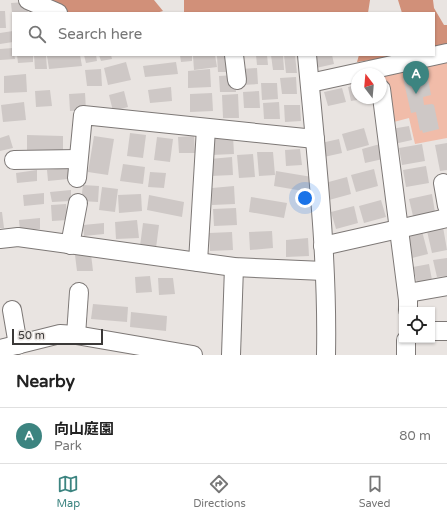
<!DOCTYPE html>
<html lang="en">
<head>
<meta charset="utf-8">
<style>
	:root { --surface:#fff; --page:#f6f6f6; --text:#222; --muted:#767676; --line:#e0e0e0; --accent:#3c8480 }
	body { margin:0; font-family:"Varela Round","Noto Sans JP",sans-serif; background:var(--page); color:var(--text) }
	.controls { position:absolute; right:12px; bottom:12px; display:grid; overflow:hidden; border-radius:0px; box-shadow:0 1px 3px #0004 }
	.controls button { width:36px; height:36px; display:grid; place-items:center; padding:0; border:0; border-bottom:1px solid var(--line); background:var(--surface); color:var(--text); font:20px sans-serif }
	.compass { position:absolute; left:351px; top:68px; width:36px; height:36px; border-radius:50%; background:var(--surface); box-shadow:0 1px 3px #0004; rotate:344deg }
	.scale { position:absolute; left:12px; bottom:10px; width:91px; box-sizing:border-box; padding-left:4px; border:2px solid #3b3938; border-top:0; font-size:11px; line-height:14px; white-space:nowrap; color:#3b3938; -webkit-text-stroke:3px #e9e4e1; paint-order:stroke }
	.you { position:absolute; left:305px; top:198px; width:14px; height:14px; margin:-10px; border:3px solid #fff; border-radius:50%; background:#1a73e8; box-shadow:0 0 0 6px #1a73e833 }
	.badge { display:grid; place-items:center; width:26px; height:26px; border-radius:50%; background:var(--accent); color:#fff; font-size:13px; font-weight:700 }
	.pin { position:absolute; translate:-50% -33px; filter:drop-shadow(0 1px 2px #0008) }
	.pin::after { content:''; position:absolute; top:21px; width:14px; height:12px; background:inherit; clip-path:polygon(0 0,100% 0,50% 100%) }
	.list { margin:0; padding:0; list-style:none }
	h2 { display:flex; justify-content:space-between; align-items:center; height:52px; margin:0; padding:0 16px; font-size:17px }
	h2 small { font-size:13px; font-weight:400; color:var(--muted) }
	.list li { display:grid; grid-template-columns:26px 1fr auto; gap:12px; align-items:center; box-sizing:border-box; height:56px; padding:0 16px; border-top:1px solid var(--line) }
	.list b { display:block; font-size:15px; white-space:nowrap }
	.list p { margin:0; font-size:13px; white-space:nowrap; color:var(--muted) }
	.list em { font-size:13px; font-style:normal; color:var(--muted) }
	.icon { flex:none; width:22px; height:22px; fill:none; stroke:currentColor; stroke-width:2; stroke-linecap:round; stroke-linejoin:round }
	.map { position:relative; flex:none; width:447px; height:355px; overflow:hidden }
	.search { position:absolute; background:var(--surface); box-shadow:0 1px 3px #0004; left:12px; right:12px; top:12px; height:44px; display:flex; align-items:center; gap:10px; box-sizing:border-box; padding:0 14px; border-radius:0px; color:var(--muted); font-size:15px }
	.sheet { height:108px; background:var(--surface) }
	nav { display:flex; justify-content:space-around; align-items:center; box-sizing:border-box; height:56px; border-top:1px solid var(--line); background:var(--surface); font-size:11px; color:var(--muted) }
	nav a { display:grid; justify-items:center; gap:2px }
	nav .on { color:var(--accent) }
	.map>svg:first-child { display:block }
	.green { fill:#f1bca9 }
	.forest { fill:#d19079 }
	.building { fill:#cec8c6 }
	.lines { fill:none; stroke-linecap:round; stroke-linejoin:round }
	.minor-casing { stroke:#7d7876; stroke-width:20 }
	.minor { stroke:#fff; stroke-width:18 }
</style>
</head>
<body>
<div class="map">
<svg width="447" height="355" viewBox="0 0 447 355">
	<rect width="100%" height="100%" fill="#e9e4e1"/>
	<path class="green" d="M 447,58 L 447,138 L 415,144 L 409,118 L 390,123 L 382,70 Z"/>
	<g class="forest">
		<path d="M 33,0 L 154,0 L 163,11 L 156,13 L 56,13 Z"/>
		<path d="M 184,0 L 370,0 L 368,13 L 184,13 Z"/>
		<path d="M 398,0 L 433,0 L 434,8 L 444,25 L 447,25 L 447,47 L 434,50 L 434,13 L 402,13 Z"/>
		<path d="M 359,55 L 407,55 L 357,62 Z"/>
	</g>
	<g class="building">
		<path d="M 27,2 L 28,13 L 12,13 L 11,3 Z"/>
		<path d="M 0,11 L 5,11 L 6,28 L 0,28 Z"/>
		<path d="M 13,31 L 13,42 L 0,44 L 0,33 Z"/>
		<path d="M 13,48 L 15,59 L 0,60 L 0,49 Z"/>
		<path d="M 17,55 L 33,55 L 33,62 L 18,63 Z"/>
		<path d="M 34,55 L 46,55 L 47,69 L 35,69 Z"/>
		<path d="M 80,55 L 82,66 L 49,69 L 47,56 Z"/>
		<path d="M 84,55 L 96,55 L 97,61 L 86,63 Z"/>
		<path d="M 99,55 L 111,55 L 112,59 L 101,61 Z"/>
		<path d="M 180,55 L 192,55 L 192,61 L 181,62 Z"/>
		<path d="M 201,55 L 215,55 L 217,67 L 194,70 L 193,56 Z"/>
		<path d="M 232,55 L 234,72 L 218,72 L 217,56 Z"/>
		<path d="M 256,55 L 267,55 L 268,65 L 257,65 Z"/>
		<path d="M 271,55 L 283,55 L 284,70 L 273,70 Z"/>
		<path d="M 284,55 L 295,55 L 297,73 L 286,73 Z"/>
		<path d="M 313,55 L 332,55 L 334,64 L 316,68 Z"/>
		<path d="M 126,62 L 131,80 L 108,85 L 104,68 Z"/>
		<path d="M 176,62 L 178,74 L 145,77 L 143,66 Z"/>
		<path d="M 257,68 L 258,84 L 242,85 L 241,69 Z"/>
		<path d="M 101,69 L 102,86 L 87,86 L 85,70 Z"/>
		<path d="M 210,69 L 211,87 L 188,88 L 188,71 Z"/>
		<path d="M 427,73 L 431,95 L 423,97 L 424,105 L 432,104 L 434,105 L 439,129 L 423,133 L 422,130 L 420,131 L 416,112 L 411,113 L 403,78 Z"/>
		<path d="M 26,74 L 27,92 L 4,93 L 4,76 Z"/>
		<path d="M 235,75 L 236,92 L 220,92 L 219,76 Z"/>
		<path d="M 296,77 L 297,94 L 282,94 L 280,78 Z"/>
		<path d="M 261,83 L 277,83 L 278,99 L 262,100 Z"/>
		<path d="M 357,85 L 357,98 L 364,99 L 351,101 L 348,87 Z"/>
		<path d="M 171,87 L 172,101 L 150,103 L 148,90 Z"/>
		<path d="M 342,88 L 346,102 L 328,106 L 324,92 Z"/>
		<path d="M 50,90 L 52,106 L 36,107 L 35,91 Z"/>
		<path d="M 124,91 L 128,107 L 113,111 L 109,95 Z"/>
		<path d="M 259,91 L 260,108 L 244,108 L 243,92 Z"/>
		<path d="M 85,93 L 86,110 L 70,111 L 69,94 Z"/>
		<path d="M 212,93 L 213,111 L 190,112 L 190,94 Z"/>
		<path d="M 238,94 L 239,118 L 223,118 L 222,95 Z"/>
		<path d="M 24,102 L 26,120 L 3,122 L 1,105 Z"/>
		<path d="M 279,102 L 280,119 L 264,119 L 263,103 Z"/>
		<path d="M 284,105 L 300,105 L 301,121 L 285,122 Z"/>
		<path d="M 409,126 L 412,140 L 394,144 L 391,129 Z"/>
		<path d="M 364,128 L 369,145 L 347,151 L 342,134 Z"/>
		<path d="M 130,133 L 146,135 L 143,158 L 127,156 Z"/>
		<path d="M 9,135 L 13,148 L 0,151 L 0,138 Z"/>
		<path d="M 27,135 L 63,136 L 63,151 L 27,150 Z"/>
		<path d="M 94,136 L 114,139 L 108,175 L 88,172 Z"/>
		<path d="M 194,136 L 195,153 L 179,153 L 178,137 Z"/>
		<path d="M 233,136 L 234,154 L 211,155 L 211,138 Z"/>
		<path d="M 157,137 L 173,139 L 170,162 L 154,160 Z"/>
		<path d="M 339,139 L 342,153 L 324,157 L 321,143 Z"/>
		<path d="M 447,143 L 447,170 L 440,171 L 435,145 Z"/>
		<path d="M 380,144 L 383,159 L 365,163 L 362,149 Z"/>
		<path d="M 422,144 L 425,161 L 402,165 L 399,148 Z"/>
		<path d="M 300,149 L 302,165 L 286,166 L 285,150 Z"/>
		<path d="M 257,152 L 273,152 L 275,175 L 259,176 Z"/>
		<path d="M 253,154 L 255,177 L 239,178 L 237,155 Z"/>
		<path d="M 232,157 L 233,175 L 210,176 L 210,159 Z"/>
		<path d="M 123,164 L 145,167 L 143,184 L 120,181 Z"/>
		<path d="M 426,166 L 429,183 L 406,187 L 403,170 Z"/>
		<path d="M 68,168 L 68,179 L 48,181 L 47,170 Z"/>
		<path d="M 374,169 L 378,186 L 356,192 L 351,175 Z"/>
		<path d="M 37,170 L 37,181 L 17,183 L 16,173 Z"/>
		<path d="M 276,171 L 312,177 L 309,192 L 274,186 Z"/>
		<path d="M 150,172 L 166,173 L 164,188 L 148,187 Z"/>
		<path d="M 347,177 L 351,194 L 329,200 L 325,183 Z"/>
		<path d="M 83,185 L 99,186 L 98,202 L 81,201 Z"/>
		<path d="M 234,186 L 235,204 L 212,205 L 212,188 Z"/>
		<path d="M 102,187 L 118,189 L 115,212 L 99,210 Z"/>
		<path d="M 71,190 L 71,201 L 52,202 L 50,192 Z"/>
		<path d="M 44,193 L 44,204 L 24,206 L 23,195 Z"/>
		<path d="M 141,194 L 142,211 L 119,213 L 118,195 Z"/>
		<path d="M 432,194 L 435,212 L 413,216 L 409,199 Z"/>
		<path d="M 149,195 L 184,202 L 182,217 L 147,210 Z"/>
		<path d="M 251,197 L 287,203 L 284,218 L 249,212 Z"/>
		<path d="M 381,200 L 386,217 L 364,223 L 359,206 Z"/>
		<path d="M 66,204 L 68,220 L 52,221 L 51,205 Z"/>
		<path d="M 354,206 L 358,223 L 336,229 L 331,212 Z"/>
		<path d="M 236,208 L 237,225 L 214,226 L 213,209 Z"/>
		<path d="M 0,212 L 2,212 L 4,228 L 0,228 Z"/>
		<path d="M 40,218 L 40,229 L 20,231 L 19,220 Z"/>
		<path d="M 137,220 L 139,238 L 116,239 L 115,222 Z"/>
		<path d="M 104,223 L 104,234 L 84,236 L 83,225 Z"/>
		<path d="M 143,223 L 159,225 L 156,248 L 140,246 Z"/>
		<path d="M 443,227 L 447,250 L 432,253 L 427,231 Z"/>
		<path d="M 272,231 L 273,248 L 250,250 L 249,232 Z"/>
		<path d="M 422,231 L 428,254 L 412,258 L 407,235 Z"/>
		<path d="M 232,232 L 233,250 L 210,251 L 209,233 Z"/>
		<path d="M 308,238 L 309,256 L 286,257 L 286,240 Z"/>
		<path d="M 91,254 L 93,271 L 77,271 L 75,255 Z"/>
		<path d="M 447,258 L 447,276 L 437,277 L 433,260 Z"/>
		<path d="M 429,264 L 432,280 L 417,283 L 413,267 Z"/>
		<path d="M 150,276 L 152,292 L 136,293 L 135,277 Z"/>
		<path d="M 158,278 L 173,278 L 175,294 L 159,295 Z"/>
		<path d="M 93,304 L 128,307 L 127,322 L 91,319 Z"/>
		<path d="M 131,312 L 167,316 L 166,331 L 130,327 Z"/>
	</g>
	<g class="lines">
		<defs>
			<g id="minor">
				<path d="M 28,0 L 58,13"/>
				<path d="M 234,55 L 237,80"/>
				<path d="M 307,55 C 316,154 328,255 326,355"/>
				<path d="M 310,83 L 447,53"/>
				<path d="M 381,89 L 408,300 L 408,310"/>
				<path d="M 14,160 L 78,159"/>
				<path d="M 77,178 L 83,115 L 315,139"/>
				<path d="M 443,183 L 447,206"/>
				<path d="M 0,239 L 18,237 L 234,267 L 324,271"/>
				<path d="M 70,245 L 78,203"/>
				<path d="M 323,246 L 447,218"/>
				<path d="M 198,262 L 206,128"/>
				<path d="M 408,293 L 447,286"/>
				<path d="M 12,310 L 18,345"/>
				<path d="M 432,331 L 447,331"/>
				<path d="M 76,335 L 79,292"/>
				<path d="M 0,349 L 60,334 L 76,335 L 193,355"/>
				<path d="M 231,355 L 234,267"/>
				<path d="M 406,355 L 406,340"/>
			</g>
		</defs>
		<use href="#minor" class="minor-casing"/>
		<use href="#minor" class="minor"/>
	</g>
</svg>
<div class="controls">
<button><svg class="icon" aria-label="locate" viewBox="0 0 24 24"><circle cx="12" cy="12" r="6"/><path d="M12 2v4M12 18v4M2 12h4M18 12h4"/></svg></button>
</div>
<svg class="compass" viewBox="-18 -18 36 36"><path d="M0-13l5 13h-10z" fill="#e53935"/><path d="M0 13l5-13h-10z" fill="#767676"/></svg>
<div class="scale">50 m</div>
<div class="you"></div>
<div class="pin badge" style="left:416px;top:94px">A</div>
<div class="search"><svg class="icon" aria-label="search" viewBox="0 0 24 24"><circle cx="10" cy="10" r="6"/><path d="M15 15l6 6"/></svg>Search here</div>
</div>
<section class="sheet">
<h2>Nearby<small></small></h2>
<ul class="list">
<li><span class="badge">A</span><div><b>向山庭園</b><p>Park</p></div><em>80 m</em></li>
</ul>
</section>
<nav>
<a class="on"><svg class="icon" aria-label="map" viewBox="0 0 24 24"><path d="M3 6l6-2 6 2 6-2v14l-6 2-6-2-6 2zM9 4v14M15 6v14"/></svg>Map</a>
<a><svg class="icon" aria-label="directions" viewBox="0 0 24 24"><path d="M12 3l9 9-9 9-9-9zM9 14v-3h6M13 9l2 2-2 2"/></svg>Directions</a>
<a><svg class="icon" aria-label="saved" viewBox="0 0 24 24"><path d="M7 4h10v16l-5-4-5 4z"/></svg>Saved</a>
</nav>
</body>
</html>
